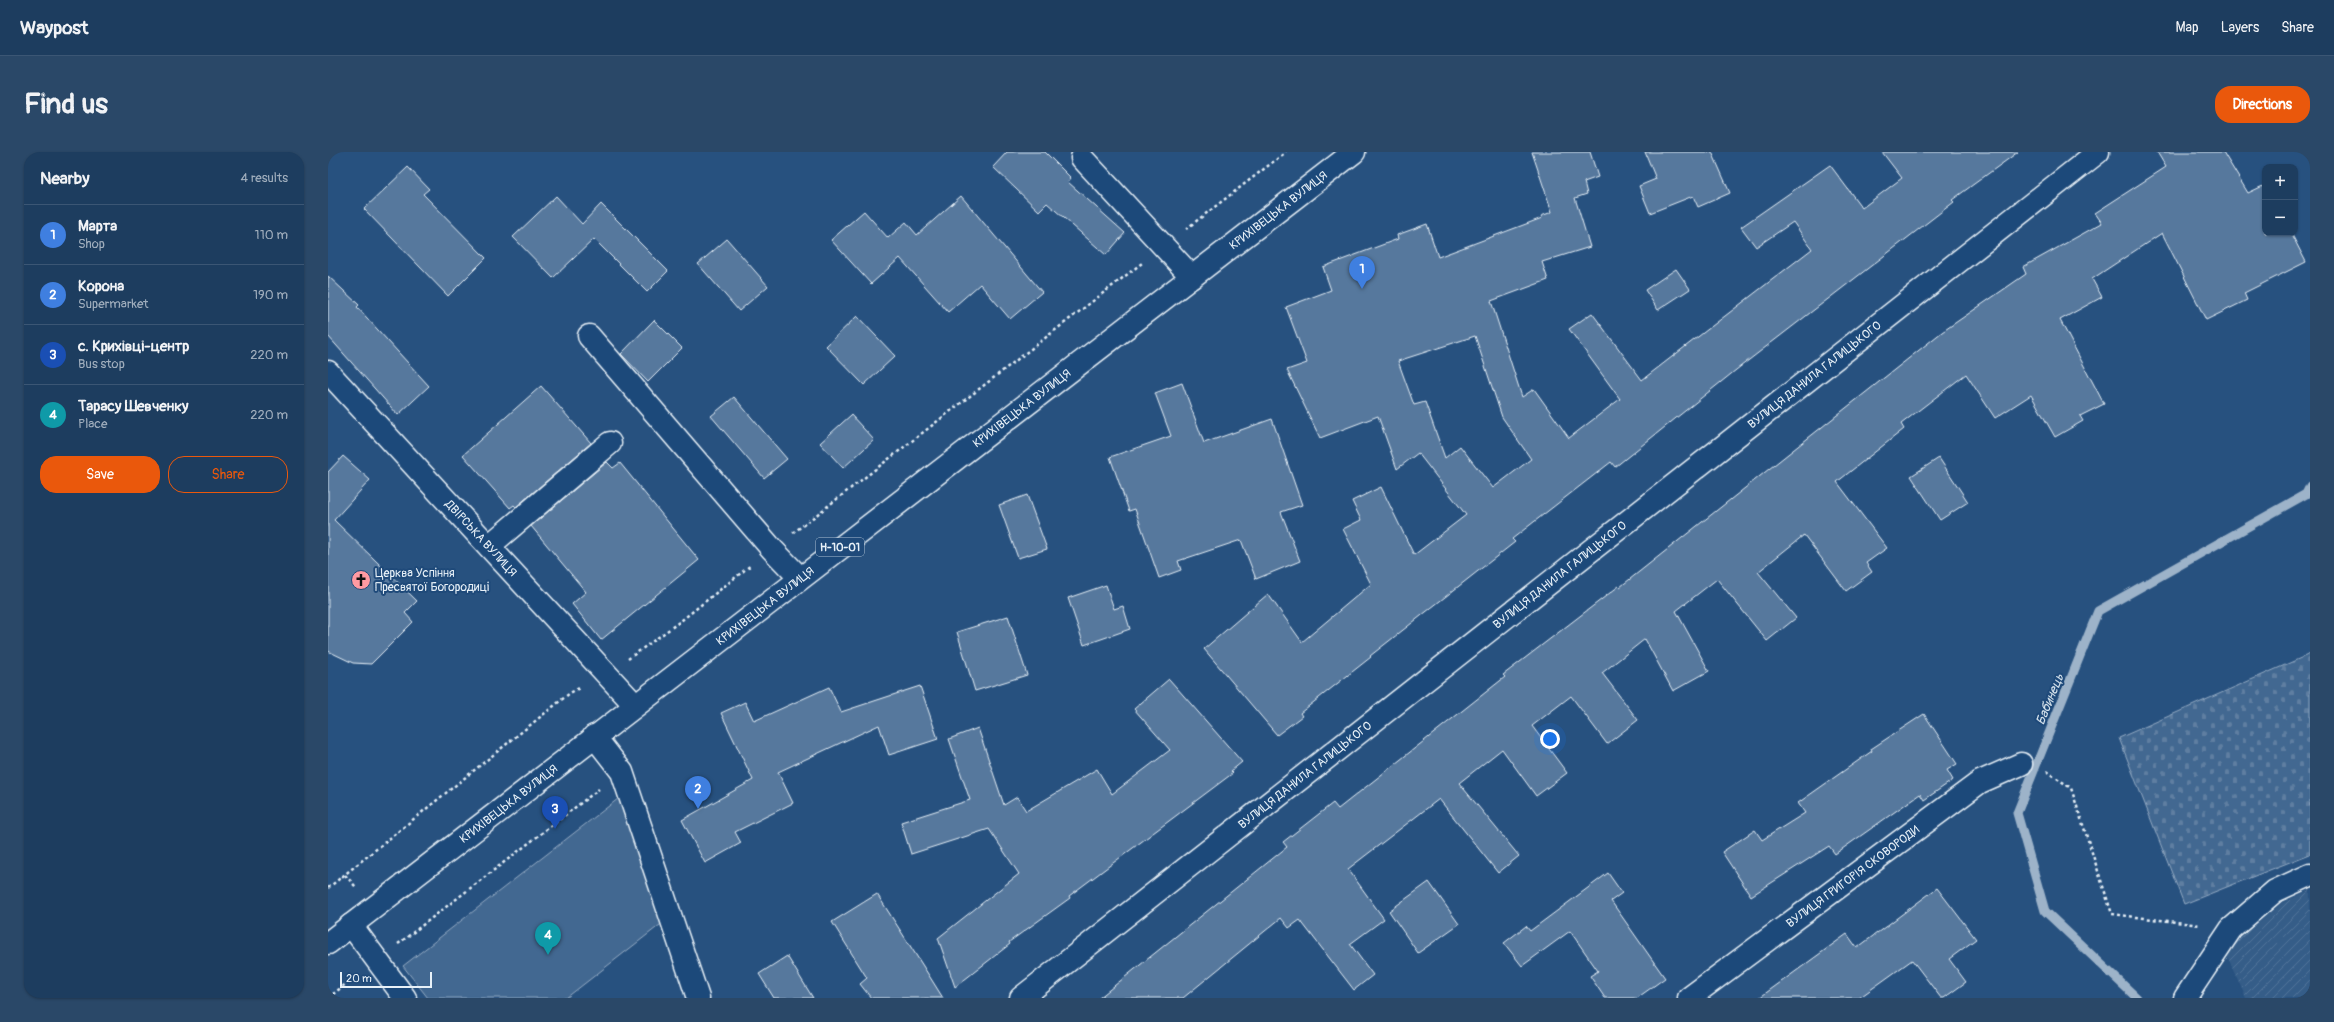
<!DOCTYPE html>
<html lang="en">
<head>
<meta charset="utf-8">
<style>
	:root { --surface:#1d3d5f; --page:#2a4868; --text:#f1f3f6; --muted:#a0aebd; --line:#3b5674; --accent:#ea580c }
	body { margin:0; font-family:Pangolin,sans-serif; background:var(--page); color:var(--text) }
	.controls { position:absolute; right:12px; top:12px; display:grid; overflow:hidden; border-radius:8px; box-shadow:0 1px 3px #0004 }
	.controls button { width:36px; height:36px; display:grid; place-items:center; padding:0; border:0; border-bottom:1px solid var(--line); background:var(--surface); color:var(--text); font:20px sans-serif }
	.scale { position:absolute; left:12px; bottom:10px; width:92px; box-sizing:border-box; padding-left:4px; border:2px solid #e8f1f8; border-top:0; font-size:11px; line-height:14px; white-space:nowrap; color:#e8f1f8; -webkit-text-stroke:3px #1f4a7a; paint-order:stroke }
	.you { position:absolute; left:1222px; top:587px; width:14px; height:14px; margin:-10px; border:3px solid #fff; border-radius:50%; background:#1a73e8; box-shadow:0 0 0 6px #1a73e833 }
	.badge { display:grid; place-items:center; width:26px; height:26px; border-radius:50%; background:var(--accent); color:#fff; font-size:13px; font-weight:700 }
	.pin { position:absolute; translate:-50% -33px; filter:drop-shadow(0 1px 2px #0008) }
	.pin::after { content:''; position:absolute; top:21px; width:14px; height:12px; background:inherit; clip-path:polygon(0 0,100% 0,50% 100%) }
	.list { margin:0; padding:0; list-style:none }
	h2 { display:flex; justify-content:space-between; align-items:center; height:52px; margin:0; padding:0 16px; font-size:17px }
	h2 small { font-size:13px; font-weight:400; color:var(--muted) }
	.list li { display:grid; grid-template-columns:26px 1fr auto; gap:12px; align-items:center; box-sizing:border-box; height:60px; padding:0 16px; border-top:1px solid var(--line) }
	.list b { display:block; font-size:15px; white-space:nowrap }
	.list p { margin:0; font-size:13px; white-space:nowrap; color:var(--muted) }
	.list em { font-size:13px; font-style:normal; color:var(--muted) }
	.actions { display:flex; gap:8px; padding:12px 16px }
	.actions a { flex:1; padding:9px 0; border:1px solid var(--accent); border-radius:16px; text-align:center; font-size:14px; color:var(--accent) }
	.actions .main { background:var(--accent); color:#fff }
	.map { position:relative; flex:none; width:1982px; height:846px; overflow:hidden; border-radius:16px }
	header { display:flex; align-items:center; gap:24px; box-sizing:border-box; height:56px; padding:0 20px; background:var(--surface); border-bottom:1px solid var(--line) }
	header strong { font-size:19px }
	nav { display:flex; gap:22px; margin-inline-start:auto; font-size:14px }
	.intro { display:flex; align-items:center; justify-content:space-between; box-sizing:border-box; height:96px; padding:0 24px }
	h1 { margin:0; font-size:28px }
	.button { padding:10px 18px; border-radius:16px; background:var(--accent); color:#fff; font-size:14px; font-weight:700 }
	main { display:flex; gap:24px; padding:0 24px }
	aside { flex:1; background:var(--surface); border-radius:16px; box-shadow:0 1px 3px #0004 }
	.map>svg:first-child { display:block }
	.industrial { fill:url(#industrial-furrows) }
	.cemetery { fill:url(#cemetery-stones); stroke:#96acc4 }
	.park { fill:#436891; stroke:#96acc4 }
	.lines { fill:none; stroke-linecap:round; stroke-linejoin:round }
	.stream { stroke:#9db3c9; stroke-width:9 }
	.building { fill:#57789d; stroke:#e8f1f8; fill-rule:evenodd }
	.minor-casing { stroke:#e8f1f8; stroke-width:25 }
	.major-casing { stroke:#e8f1f8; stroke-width:25 }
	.path { stroke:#e8f1f8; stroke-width:2.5; stroke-dasharray:3 3; stroke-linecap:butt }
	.minor { stroke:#1f4a7a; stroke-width:22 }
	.major { stroke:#1f4a7a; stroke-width:22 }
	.labels { text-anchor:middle; stroke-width:4; stroke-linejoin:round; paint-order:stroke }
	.shield { fill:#1f4a7a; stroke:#acbfd2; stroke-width:1 }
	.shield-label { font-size:11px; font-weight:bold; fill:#e8f1f8 }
	.street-label { font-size:12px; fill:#e8f1f8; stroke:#1f4a7a }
	.poi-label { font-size:12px; fill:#e8f1f8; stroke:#1f4a7a; text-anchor:start }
	.water-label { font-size:13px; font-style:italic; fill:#d5e2ec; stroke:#1f4a7a }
</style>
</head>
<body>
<header>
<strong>Waypost</strong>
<nav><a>Map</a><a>Layers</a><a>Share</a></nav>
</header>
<div class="intro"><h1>Find us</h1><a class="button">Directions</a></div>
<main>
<aside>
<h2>Nearby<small>4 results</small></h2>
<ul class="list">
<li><span class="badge" style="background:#3f7fe0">1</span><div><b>Марта</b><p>Shop</p></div><em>110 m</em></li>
<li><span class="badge" style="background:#3f7fe0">2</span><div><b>Корона</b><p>Supermarket</p></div><em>190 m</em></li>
<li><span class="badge" style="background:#1a4fb4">3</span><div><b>с. Крихівці-центр</b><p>Bus stop</p></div><em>220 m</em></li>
<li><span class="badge" style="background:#0f9aa8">4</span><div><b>Тарасу Шевченку</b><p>Place</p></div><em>220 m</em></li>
</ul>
<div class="actions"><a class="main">Save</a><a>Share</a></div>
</aside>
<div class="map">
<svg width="1982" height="846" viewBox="0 0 1982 846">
	<defs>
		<pattern id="industrial-furrows" width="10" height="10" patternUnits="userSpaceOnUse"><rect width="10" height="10" fill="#355d88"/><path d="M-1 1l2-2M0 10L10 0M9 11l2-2" fill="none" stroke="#52759a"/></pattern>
		<pattern id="cemetery-stones" width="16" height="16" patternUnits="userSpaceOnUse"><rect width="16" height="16" fill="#436891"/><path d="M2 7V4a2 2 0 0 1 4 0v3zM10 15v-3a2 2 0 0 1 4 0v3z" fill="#5e7ea1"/></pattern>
	</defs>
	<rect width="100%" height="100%" fill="#27517f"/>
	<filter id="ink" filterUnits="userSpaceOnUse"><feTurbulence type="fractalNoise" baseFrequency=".025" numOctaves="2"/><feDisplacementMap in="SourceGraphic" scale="8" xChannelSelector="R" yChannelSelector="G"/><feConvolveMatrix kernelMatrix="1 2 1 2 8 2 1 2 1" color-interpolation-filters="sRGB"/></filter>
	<g filter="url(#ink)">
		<path class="industrial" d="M 1982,738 L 1982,846 L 1918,846 L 1897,799 L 1954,751 Z"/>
		<path class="cemetery" d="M 1982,502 L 1982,702 L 1856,752 L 1791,586 Z"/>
		<path class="park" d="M 295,643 L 337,769 L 238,846 L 100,846 L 75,814 Z"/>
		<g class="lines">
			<path class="stream" d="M 1809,846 L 1717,759 L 1689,661 L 1770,459 L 1978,342 L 1982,334"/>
		</g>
		<g class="building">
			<path d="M 679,0 L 717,0 L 743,26 L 740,30 L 797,81 L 778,103 L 719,51 L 711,59 L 665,15 Z"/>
			<path d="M 1204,0 L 1262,0 L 1270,25 L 1256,30 L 1259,42 L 1247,46 L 1262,95 L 1214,110 L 1220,128 L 1163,149 L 1194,245 L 1206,237 L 1241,286 L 1292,247 L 1241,177 L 1264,161 L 1314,228 L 1484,97 L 1465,70 L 1428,95 L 1413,75 L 1502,13 L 1534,56 L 1574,26 L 1554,0 L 1690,0 L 1624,48 L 1626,50 L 1408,218 L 1287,315 L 1283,310 L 1184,387 L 1187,390 L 1042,504 L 1043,505 L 972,561 L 974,564 L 949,583 L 876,497 L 940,442 L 974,490 L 1043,432 L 1015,377 L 1033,368 L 1024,349 L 1053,335 L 1086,403 L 1138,363 L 1090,301 L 1069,317 L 1050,264 L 992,286 L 959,218 L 979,211 L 958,155 L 1003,138 L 995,115 L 1070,87 L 1069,83 L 1099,72 L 1110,105 L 1214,66 L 1213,64 L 1224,60 ZM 1147,184 L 1174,265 L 1203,307 L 1165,336 L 1132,294 L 1117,306 L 1097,250 L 1086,253 L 1070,209 Z"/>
			<path d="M 1317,0 L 1384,0 L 1402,41 L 1370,55 L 1365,44 L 1322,61 L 1311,34 L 1328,27 Z"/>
			<path d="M 1829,0 L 1895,0 L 1920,41 L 1937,33 L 1937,81 L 1963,81 L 1978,110 L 1916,141 L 1919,148 L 1878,168 L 1834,81 L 1764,127 L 1774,145 L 1732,168 L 1776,252 L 1752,264 L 1755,269 L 1727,285 L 1703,243 L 1667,266 L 1638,222 L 1573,272 L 1576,277 L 1509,330 L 1559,396 L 1538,411 L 1544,420 L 1518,439 L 1476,383 L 1430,420 L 1468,466 L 1439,489 L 1389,427 L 1348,459 L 1381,519 L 1345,539 L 1317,487 L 1274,521 L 1310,568 L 1279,592 L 1243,544 L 1204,574 L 1239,621 L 1208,644 L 1174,597 L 1131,631 L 1191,704 L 1170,721 L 1111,647 L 1020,717 L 1056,767 L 1022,792 L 1045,823 L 1026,838 L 972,768 L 961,776 L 953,766 L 855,846 L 771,846 L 959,695 L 955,690 L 1005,651 L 1010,657 L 1177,525 L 1175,523 L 1291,434 L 1292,435 L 1614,180 L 1698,122 L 1695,115 L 1774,71 L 1767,61 L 1838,15 Z"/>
			<path d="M 80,15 L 101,37 L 95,42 L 158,106 L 120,144 L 36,57 Z"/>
			<path d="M 228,44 L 254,72 L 273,52 L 340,119 L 319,140 L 266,87 L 225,126 L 185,85 Z"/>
			<path d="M 633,44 L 714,140 L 682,167 L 652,132 L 620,160 L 572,106 L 543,132 L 503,88 L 536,59 L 560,86 L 578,70 L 589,83 Z"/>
			<path d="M 399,87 L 440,134 L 411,159 L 370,112 Z"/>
			<path d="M 1348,117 L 1362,137 L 1330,158 L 1317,138 Z"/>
			<path d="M 0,124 L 31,153 L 29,155 L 101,234 L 70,263 L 0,184 Z"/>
			<path d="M 529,164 L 567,204 L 536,233 L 498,194 Z"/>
			<path d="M 326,168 L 354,196 L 320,230 L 293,202 Z"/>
			<path d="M 854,231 L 876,291 L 944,267 L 974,353 L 953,360 L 972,409 L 928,427 L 913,388 L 850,409 L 853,418 L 831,426 L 807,357 L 801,359 L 782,305 L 843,284 L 827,241 Z"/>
			<path d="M 213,234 L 263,291 L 188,355 L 186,353 L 182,356 L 135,303 Z"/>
			<path d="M 406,245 L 459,307 L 436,326 L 383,264 Z"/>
			<path d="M 523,263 L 546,288 L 515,316 L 492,291 Z"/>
			<path d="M 15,304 L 42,328 L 6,368 L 89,449 L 77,461 L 85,470 L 43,512 L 25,511 L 0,499 L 0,320 Z"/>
			<path d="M 1611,306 L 1640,350 L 1612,368 L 1583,324 Z"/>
			<path d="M 279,310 L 285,316 L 292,311 L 371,408 L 273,488 L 244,452 L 258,440 L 203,374 Z"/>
			<path d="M 699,343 L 719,397 L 690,406 L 671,353 Z"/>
			<path d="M 778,433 L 786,457 L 795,454 L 802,477 L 756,493 L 740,446 Z"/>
			<path d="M 680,464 L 699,523 L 647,539 L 629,480 Z"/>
			<path d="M 841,527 L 914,610 L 903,619 L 905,621 L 741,744 L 742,746 L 681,790 L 682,792 L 627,835 L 610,786 L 691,722 L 661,677 L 583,702 L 573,670 L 642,648 L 621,587 L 650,576 L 676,653 L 689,645 L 698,659 L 769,617 L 784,642 L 842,598 L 806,557 Z"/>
			<path d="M 592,534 L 610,587 L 561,603 L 551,573 L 450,620 L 465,651 L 407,680 L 413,691 L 377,711 L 354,668 L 425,628 L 393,561 L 417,550 L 426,569 L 501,535 L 513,560 Z"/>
			<path d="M 1596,562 L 1629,612 L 1619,618 L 1625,628 L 1596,648 L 1592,642 L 1507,702 L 1501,694 L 1423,744 L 1394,700 L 1427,678 L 1434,688 L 1477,661 L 1470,651 L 1544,599 L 1543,597 Z"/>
			<path d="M 1280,721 L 1294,741 L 1283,749 L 1337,826 L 1309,846 L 1277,846 L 1262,824 L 1270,819 L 1242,779 L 1194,814 L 1176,791 L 1198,774 L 1202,779 Z"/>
			<path d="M 1101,730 L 1131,772 L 1090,801 L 1061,759 Z"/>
			<path d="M 1609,736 L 1648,787 L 1621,807 L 1638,830 L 1616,846 L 1613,846 L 1584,808 L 1531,846 L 1431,846 L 1519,782 L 1529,796 Z"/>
			<path d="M 549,742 L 595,814 L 615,846 L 543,846 L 532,832 L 539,826 L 504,770 Z"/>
			<path d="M 459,804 L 485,846 L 446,846 L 431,822 Z"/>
		</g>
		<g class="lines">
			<defs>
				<g id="minor">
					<path d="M 754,6 L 864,125"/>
					<path d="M 261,184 L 444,397 L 472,426"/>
					<path id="s1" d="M 0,220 L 306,552"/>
					<path d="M 161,394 L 282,291"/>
					<path d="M 266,584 L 294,620 L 370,846"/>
					<path d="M 23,773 L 77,846"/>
					<path id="s2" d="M 693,846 L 1770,0"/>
					<path id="s3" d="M 1361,846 L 1652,630 L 1693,612"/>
					<path d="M 1857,846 L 1903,777 L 1947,739 L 1982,723"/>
				</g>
				<g id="major">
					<path id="s4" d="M 0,791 L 1026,0"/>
				</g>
			</defs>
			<use href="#minor" class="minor-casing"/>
			<use href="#major" class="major-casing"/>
			<g class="path">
				<path d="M 858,77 L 958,0"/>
				<path d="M 465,381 L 814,111"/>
				<path d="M 300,507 L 354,468 L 423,413"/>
				<path d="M 1719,619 L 1743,636 L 1784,762 L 1872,773"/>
				<path d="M 17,723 L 28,735"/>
				<path d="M 0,736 L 242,541 L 253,535"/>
				<path d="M 70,792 L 271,637"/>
				<path d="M 0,846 L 28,824"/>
			</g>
			<use href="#minor" class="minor"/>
			<use href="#major" class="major"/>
		</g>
	</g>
	<defs>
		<symbol id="church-disc" viewBox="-11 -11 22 22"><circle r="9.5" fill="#ff9aa2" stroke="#1f4a7a"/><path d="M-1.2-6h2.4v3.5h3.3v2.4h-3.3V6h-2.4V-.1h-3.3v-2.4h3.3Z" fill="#111"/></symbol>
	</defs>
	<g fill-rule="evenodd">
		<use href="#church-disc" x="22" y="417" width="22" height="22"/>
	</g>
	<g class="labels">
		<rect class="shield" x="488" y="386" width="48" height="18" rx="3"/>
		<g class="shield-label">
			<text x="512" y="399">Н-10-01</text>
		</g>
		<g class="street-label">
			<text dy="4" stroke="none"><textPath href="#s4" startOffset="1200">КРИХІВЕЦЬКА ВУЛИЦЯ</textPath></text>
			<text dy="4" stroke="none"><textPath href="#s2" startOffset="1009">ВУЛИЦЯ ДАНИЛА ГАЛИЦЬКОГО</textPath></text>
			<text dy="4" stroke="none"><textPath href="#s4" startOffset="876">КРИХІВЕЦЬКА ВУЛИЦЯ</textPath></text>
			<text dy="4" stroke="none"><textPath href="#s1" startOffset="226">ДВІРСЬКА ВУЛИЦЯ</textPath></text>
			<text dy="4" stroke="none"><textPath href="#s2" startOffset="685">ВУЛИЦЯ ДАНИЛА ГАЛИЦЬКОГО</textPath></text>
			<text dy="4" stroke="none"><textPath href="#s4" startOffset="552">КРИХІВЕЦЬКА ВУЛИЦЯ</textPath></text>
			<text dy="4" stroke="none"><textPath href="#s2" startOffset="361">ВУЛИЦЯ ДАНИЛА ГАЛИЦЬКОГО</textPath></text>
			<text dy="4" stroke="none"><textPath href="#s4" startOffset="228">КРИХІВЕЦЬКА ВУЛИЦЯ</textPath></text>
			<text dy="4" stroke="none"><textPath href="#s3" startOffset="204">ВУЛИЦЯ ГРИГОРІЯ СКОВОРОДИ</textPath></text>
		</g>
		<g class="poi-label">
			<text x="47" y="425">Церква Успіння<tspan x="47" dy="14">Пресвятої Богородиці</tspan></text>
		</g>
		<g class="water-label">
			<text transform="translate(1721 547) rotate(-68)" y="5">Бабинець</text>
		</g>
	</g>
</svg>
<div class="controls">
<button>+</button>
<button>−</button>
</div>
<div class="scale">20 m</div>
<div class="you"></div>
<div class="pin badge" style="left:1034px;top:137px;background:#3f7fe0">1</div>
<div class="pin badge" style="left:370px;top:657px;background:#3f7fe0">2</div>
<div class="pin badge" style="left:227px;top:677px;background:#1a4fb4">3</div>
<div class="pin badge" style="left:220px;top:803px;background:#0f9aa8">4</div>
</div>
</main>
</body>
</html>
